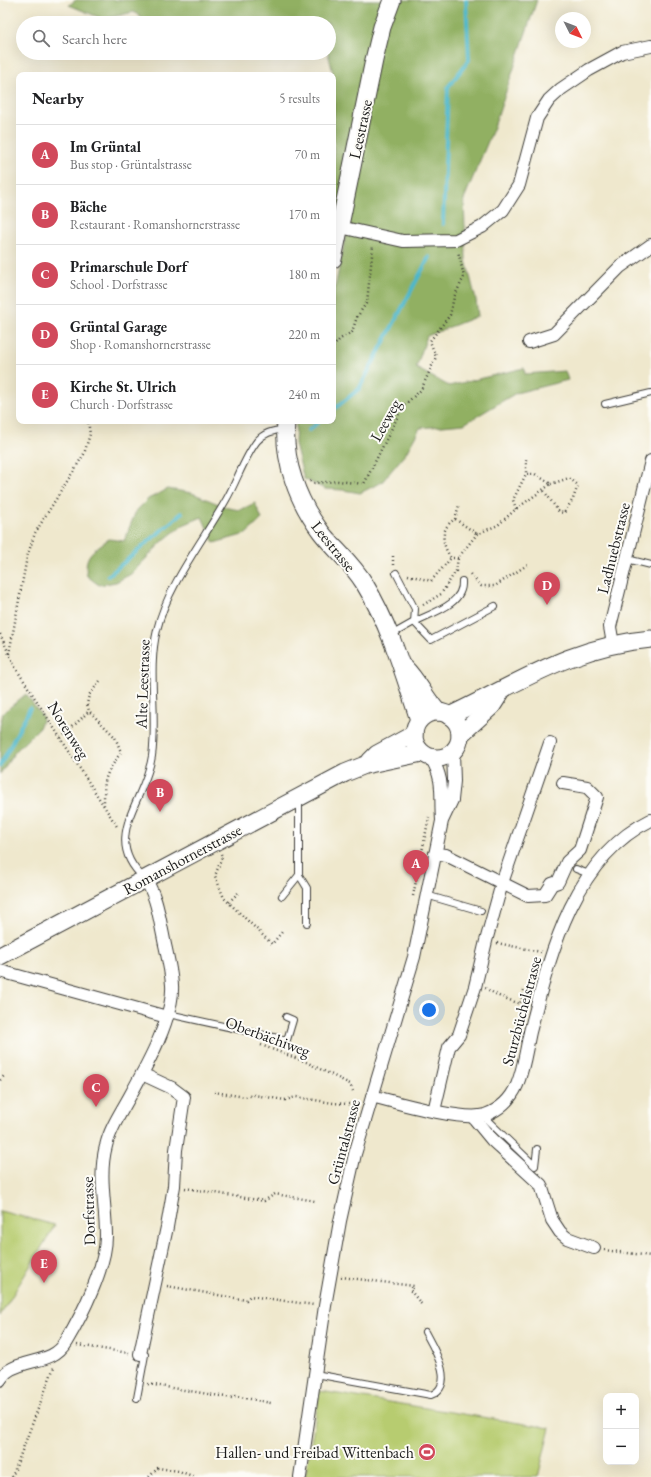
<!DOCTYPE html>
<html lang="en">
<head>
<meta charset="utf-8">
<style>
	:root { --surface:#fff; --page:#f6f6f6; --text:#202124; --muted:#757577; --line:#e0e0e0; --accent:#d1495b }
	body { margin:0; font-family:"EB Garamond",serif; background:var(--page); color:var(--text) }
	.controls { position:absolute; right:12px; bottom:12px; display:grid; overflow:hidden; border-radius:8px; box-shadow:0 4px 16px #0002 }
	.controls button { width:36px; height:36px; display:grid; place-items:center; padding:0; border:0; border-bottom:1px solid var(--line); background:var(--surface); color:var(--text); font:20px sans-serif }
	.compass { position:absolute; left:555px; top:12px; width:36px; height:36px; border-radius:50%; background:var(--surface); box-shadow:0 4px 16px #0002; rotate:132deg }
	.you { position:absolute; left:429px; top:1010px; width:14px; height:14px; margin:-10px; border:3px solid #fff; border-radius:50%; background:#1a73e8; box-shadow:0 0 0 6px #1a73e833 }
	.badge { display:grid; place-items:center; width:26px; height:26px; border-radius:50%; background:var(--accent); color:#fff; font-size:13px; font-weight:700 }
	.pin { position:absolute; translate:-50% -33px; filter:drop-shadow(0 1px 2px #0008) }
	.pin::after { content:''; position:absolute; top:21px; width:14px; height:12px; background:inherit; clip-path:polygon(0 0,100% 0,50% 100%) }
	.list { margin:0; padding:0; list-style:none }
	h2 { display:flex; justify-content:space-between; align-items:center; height:52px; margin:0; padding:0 16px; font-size:17px }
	h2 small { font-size:13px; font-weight:400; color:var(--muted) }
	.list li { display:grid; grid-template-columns:26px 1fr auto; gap:12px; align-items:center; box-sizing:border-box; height:60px; padding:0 16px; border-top:1px solid var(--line) }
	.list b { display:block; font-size:15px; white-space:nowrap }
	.list p { margin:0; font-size:13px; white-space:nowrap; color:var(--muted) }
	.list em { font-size:13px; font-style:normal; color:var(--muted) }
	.icon { flex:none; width:22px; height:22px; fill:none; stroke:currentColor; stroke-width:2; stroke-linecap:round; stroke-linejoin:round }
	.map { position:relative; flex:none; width:651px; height:1477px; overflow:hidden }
	.search { position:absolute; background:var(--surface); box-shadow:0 4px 16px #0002; left:16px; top:16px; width:320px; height:44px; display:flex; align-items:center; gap:10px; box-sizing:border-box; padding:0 14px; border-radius:22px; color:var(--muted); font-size:15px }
	.panel { position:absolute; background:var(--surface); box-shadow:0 4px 16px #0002; left:16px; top:72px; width:320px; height:352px; border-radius:8px }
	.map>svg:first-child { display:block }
	.green { fill:#b7cc70; stroke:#6a7446 }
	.forest { fill:#91b062; stroke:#56663f }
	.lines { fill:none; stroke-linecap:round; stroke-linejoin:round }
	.stream { stroke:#4db7ca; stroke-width:4 }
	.lane-casing { stroke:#3c3b37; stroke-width:8 }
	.street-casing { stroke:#3c3b37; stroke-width:14 }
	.secondary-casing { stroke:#3c3b37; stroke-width:19 }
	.path { stroke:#3c3b37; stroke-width:2.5; stroke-dasharray:1 3; stroke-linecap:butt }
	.lane { stroke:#fff; stroke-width:6 }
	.street { stroke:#fff; stroke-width:12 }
	.secondary { stroke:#fff; stroke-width:17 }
	.labels { text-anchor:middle; stroke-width:4; stroke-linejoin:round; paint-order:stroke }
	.street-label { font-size:16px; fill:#1c1c1c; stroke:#fdfcf7 }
	.poi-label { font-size:16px; fill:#1c1c1c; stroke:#fdfcf7; text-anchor:end }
</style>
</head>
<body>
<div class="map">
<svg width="651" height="1477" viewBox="0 0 651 1477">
	<rect width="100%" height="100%" fill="#fdfcf7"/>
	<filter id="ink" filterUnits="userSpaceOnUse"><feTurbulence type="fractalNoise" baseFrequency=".025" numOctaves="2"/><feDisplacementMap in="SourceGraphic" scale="8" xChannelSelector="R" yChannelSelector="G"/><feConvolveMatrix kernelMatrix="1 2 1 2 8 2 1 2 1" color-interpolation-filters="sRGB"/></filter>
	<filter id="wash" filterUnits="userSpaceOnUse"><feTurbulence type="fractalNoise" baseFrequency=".012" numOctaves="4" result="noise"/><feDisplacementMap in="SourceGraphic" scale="16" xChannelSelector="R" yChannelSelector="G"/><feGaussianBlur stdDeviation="0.9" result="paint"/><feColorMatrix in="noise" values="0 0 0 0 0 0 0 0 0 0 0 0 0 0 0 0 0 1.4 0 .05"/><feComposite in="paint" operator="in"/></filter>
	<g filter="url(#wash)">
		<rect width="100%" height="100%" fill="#efe8cd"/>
		<g class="green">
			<path d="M 0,1211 L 55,1225 L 0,1316 Z"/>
			<path d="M 320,1391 L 550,1428 L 538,1477 L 305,1477 Z"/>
		</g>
		<g class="forest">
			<path d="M 76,0 L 537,0 L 494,127 L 464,199 L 466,260 L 476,300 L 478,316 L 427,336 L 416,368 L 449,386 L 524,368 L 525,374 L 565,371 L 568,380 L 516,393 L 464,424 L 420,428 L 406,453 L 382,482 L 360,493 L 343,490 L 325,489 L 304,479 L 295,444 L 296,421 L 333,421 L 333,297 L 349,221 L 333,215 L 334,77 L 328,53 L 329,23 L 148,23 L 134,12 L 103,19 L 69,5 Z"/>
			<path d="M 168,489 L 192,493 L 228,508 L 240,510 L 255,503 L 262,519 L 246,534 L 214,543 L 202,517 L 183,525 L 165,539 L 131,574 L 116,582 L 99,585 L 87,576 C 83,555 93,550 109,539 L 124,541 L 136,511 L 148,499 Z"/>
			<path d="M 26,694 L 43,718 L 39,728 L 15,752 L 0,774 L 0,726 L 3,713 Z"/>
		</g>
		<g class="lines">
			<g class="stream">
				<path d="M 443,224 L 448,87 L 469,60 L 466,0"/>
				<path d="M 333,410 L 359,389 L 429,257"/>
				<path d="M 309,430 L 320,421"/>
				<path d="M 108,576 L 182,513"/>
				<path d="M 0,766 L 30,708"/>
			</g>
		</g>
	</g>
	<g filter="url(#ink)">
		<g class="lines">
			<defs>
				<g id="lane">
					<path d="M 605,404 L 651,393"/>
					<path d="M 627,559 L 651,565"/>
					<path d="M 462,581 C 464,605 431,613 414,622 L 431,640 L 495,606"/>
					<path d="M 391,635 L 414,622 L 415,609 L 396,573"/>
					<path d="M 576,869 L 589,874"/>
					<path d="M 299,875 L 307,888 L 307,923"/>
					<path d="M 144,878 C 100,838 146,800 152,756 C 158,714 147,671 157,630 C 167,586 204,539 226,500 C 237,481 244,458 257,441 C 264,433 275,430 284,430"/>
					<path d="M 426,895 L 481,911"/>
					<path d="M 282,896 L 299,875 L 299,800"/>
					<path d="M 167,1017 L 173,1015 L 287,1040 L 293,1020 L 286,1017"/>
					<path d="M 483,1116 L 535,1166 L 537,1149"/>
					<path d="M 315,1374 L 431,1395 C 457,1385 433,1347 425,1332"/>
					<path d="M 137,1398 L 145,1355 L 141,1354"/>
				</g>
				<g id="street">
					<path d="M 340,227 L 403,241 L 456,240 L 482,227 L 503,210 L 519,185 L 537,118 L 549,100 L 561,89 L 589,70 L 622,52 L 651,46"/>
					<path d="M 529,342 L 554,334 L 620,267 L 651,245"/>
					<path d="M 613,644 L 610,627 L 651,461"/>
					<path d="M 431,758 C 445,780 440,795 442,820"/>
					<path d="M 435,854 L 446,855 L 502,883 L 550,743"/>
					<path d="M 0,971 L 167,1017"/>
					<path d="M 372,1096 C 395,1102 463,1122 485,1115 C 499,1110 511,1099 517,1085 C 524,1068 526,1050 530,1032 C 550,955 573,858 651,820"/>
					<path d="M 434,1111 L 449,1047 L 459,1035 L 475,987 L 486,941 L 502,883 L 528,896 L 545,895 L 552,884 L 558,882 L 567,862 L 580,850 L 597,797 L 587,787 L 563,783"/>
					<path d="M 473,1117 L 492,1140 L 541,1185 L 552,1220 L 560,1232 L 567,1238 L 594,1248"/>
					<path d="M 140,1354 L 167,1227 L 174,1186 L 176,1150 L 184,1097 L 172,1088 L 142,1074"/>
					<path d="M 0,1380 C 2,1377 5,1373 8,1371 C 27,1358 53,1364 66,1342 C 82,1315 106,1267 106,1236 C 106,1205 98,1176 106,1146 C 110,1128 122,1111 131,1094 C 146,1067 174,1017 172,985 C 171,968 166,951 163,935 C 159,916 156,893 144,878"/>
					<path d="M 300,1477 L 325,1306 L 340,1221 L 355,1154 L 414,957 L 442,821 L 452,800 L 454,781 L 453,752"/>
				</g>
				<g id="secondary">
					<path d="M 333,259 L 374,60 L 382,27 L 392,0"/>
					<path d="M 286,421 C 283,461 297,500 321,532 C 334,549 352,563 364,583 C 390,625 404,674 419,720"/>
					<path d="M 405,668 C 418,681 425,698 438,712"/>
					<circle cx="437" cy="735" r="23"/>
					<path d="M 449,716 C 519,683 571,646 651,639"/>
					<path d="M 460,735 L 492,706 L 501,692"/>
					<path d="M 370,761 L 377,754 L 414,734"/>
					<path d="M 0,956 L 345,773 L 365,765 L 422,753"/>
				</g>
			</defs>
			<use href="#lane" class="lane-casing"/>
			<use href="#street" class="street-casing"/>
			<use href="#secondary" class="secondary-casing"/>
			<g class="path">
				<path d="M 333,347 L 340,339 L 352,332 L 357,317 L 367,302 L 373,246"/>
				<path d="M 310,481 L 313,483 L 338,481 L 364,484 L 403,406 L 421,390 L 436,357 L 430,341 L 450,315 L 454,297 L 464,277 L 458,251"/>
				<path d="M 544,491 L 559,512 L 564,513 L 573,499 L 578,485 L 569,478 L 551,484"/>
				<path d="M 516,509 L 513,500 L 526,474"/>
				<path d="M 455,519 L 459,505"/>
				<path d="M 393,556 L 393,566"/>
				<path d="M 458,558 L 451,558 C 442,545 439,529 455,519 L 477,534"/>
				<path d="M 470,574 L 481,586 L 495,586 L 527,565"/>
				<path d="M 408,575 L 431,581 L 451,558"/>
				<path d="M 423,605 L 441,594 L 456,571 L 458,558 L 477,534 L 498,525 L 516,509 L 551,484 L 535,474 L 526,474 L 526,459"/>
				<path d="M 0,634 L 15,667 L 118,828"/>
				<path d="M 9,654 L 27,557 L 35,533 L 84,454 L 90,434 L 88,421"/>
				<path d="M 100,681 L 89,695 L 87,704 L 89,711 L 115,737 L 121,752 C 105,777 104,774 104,805"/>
				<path d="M 61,738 L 89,711"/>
				<path d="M 221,854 L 222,857 L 215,876 L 224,898 L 272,944 L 282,932"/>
				<path d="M 413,896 L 429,817"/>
				<path d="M 229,902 L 238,893"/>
				<path d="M 497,943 L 541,952"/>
				<path d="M 485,988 L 499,996 L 520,1004 L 524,990 L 528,992"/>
				<path d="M 261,1045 L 306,1062 L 350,1084 L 353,1091"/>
				<path d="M 0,1080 L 5,1075"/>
				<path d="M 214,1092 L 245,1097 L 254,1095 L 285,1100 L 296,1097 L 333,1103 L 350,1104"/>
				<path d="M 185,1188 L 264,1201 L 275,1194 L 315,1201"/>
				<path d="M 604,1250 L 651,1256"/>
				<path d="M 341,1277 L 414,1286 L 410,1290 L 422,1305"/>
				<path d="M 167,1286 L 246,1300 L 250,1296 L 314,1305"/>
				<path d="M 77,1345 L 129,1353"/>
				<path d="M 148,1384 L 232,1398 L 235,1396 L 271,1403"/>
				<path d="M 12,1477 L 54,1367"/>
				<path d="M 149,1477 L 158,1468 L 179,1471 L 195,1477"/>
			</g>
			<use href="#lane" class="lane"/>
			<use href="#street" class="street"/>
			<use href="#secondary" class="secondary"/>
		</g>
	</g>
	<defs>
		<symbol id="stadium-disc" viewBox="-11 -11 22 22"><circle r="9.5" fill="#d1495b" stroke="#fdfcf7"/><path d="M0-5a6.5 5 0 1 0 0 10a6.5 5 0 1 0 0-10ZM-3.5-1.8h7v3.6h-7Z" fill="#fff"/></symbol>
	</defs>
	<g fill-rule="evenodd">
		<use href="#stadium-disc" x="417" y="1442" width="20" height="20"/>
	</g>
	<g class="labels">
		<g class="street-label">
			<text transform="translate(360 129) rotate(-78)" y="6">Leestrasse</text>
			<text transform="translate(385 420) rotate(-61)" y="6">Leeweg</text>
			<text transform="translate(334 546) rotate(51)" y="6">Leestrasse</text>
			<text transform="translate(613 548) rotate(-76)" y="6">Ladhuebstrasse</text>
			<text transform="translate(142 684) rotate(-88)" y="6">Alte Leestrasse</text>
			<text transform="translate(69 730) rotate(58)" y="6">Norenweg</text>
			<text transform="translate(182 859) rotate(-28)" y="6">Romanshornerstrasse</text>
			<text transform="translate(521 1011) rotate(-75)" y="6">Sturzbüchelstrasse</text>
			<text transform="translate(268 1036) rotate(20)" y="6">Oberbächiweg</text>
			<text transform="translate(343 1142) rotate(-75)" y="6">Grüntalstrasse</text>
			<text transform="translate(88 1211) rotate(-92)" y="6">Dorfstrasse</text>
		</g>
		<g class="poi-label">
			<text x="414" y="1458">Hallen- und Freibad Wittenbach</text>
		</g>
	</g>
</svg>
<div class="controls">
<button>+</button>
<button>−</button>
</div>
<svg class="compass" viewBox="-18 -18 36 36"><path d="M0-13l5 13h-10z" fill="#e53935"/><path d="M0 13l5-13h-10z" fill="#757577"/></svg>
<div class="you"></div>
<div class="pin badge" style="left:416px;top:883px">A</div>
<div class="pin badge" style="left:160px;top:812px">B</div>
<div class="pin badge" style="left:96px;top:1107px">C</div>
<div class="pin badge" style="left:547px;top:605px">D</div>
<div class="pin badge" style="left:44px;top:1283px">E</div>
<div class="search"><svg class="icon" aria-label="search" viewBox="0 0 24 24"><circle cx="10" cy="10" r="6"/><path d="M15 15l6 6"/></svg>Search here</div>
<section class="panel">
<h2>Nearby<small>5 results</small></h2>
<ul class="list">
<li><span class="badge">A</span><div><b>Im Grüntal</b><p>Bus stop · Grüntalstrasse</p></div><em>70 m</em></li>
<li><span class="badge">B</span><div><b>Bäche</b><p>Restaurant · Romanshornerstrasse</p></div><em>170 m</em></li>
<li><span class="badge">C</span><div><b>Primarschule Dorf</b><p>School · Dorfstrasse</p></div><em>180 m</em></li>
<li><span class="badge">D</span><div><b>Grüntal Garage</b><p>Shop · Romanshornerstrasse</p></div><em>220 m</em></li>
<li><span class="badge">E</span><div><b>Kirche St. Ulrich</b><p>Church · Dorfstrasse</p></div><em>240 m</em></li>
</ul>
</section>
</div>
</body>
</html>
